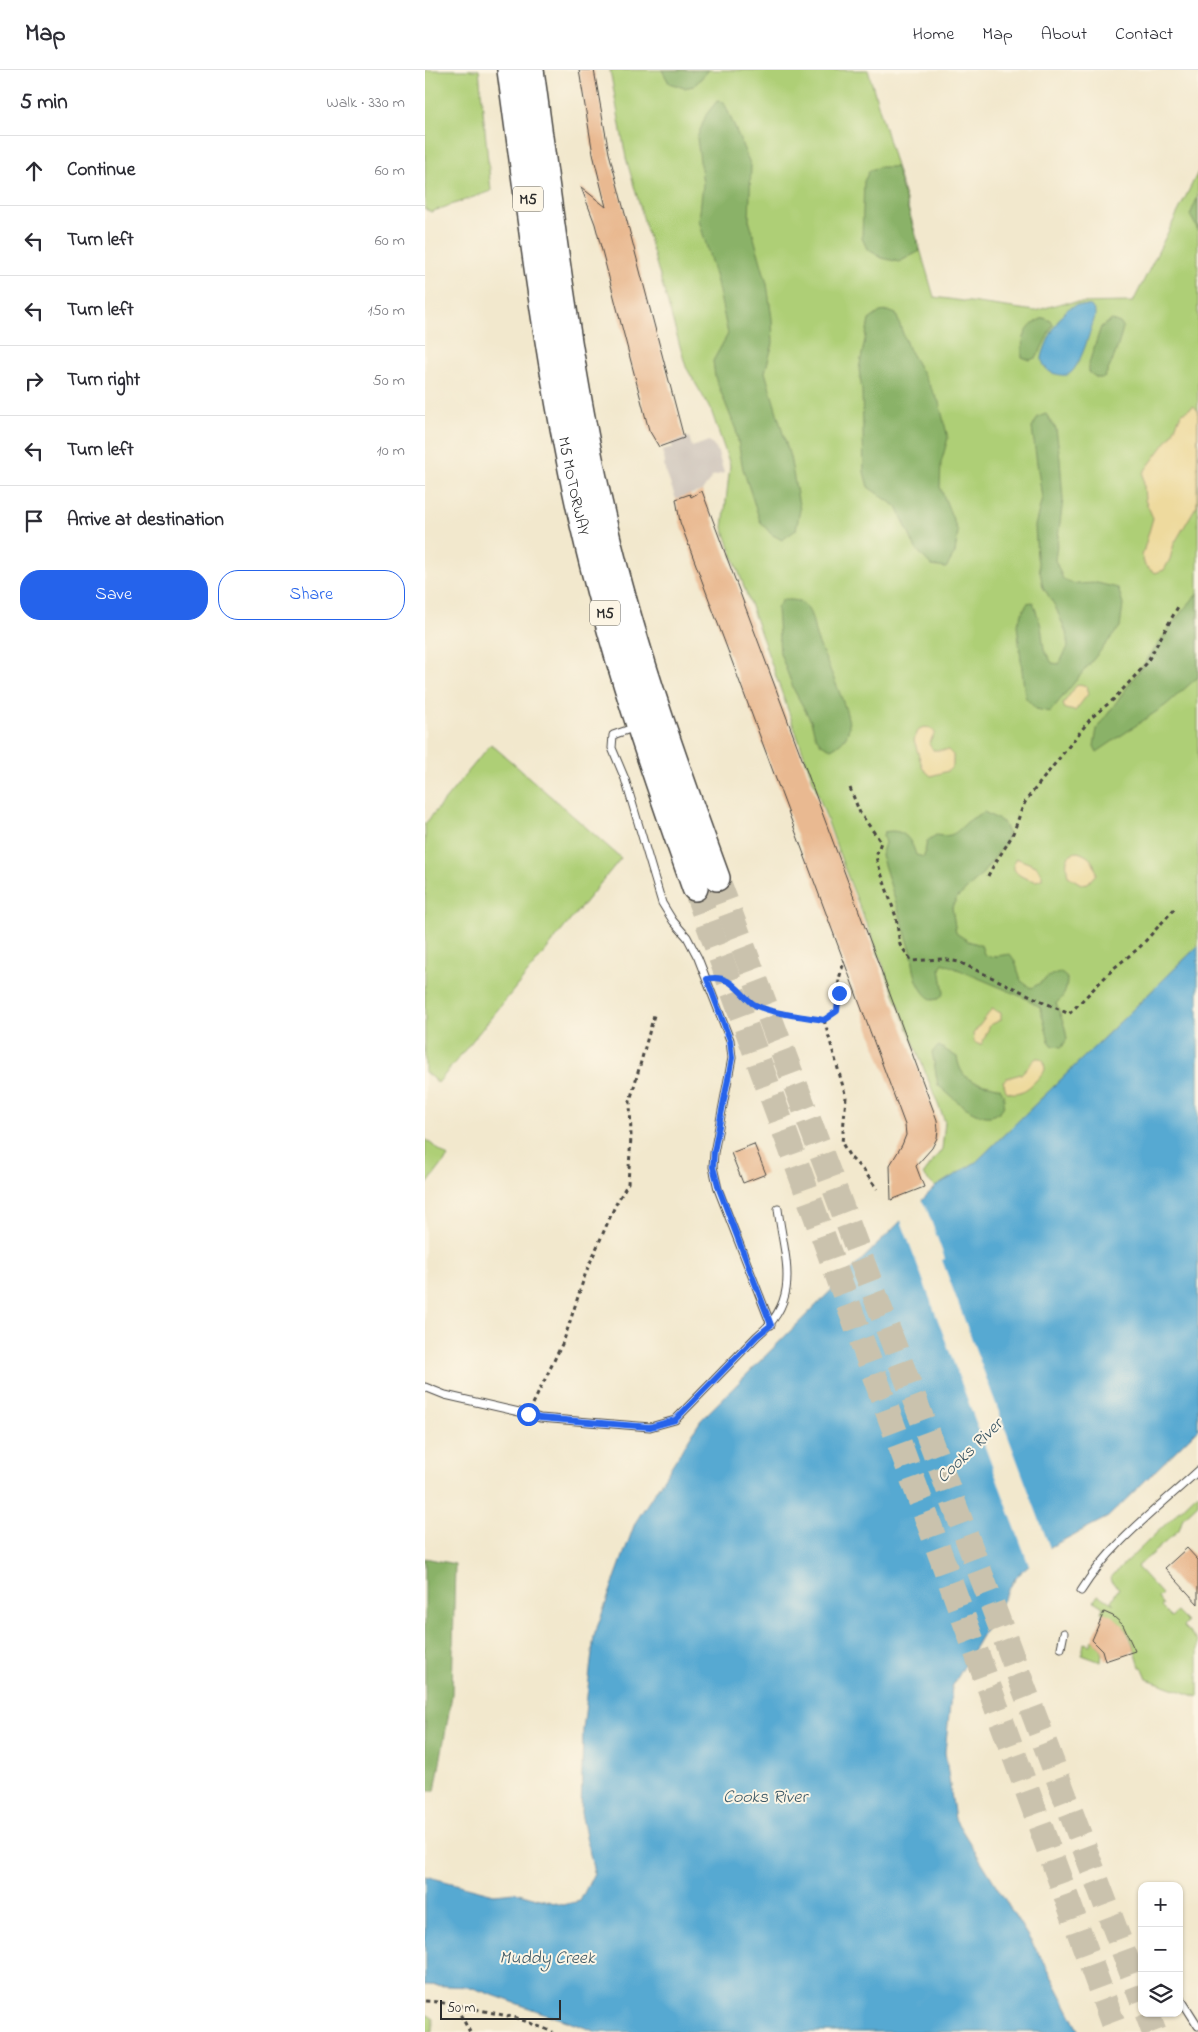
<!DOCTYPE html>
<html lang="en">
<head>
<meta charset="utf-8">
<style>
	:root { --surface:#fff; --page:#f2f2f3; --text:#2b2b33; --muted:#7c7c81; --line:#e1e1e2; --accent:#2563eb }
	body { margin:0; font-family:"Indie Flower",sans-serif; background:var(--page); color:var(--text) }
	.controls { position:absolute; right:15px; bottom:15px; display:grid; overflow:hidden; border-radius:10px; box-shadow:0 1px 4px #0004 }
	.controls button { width:45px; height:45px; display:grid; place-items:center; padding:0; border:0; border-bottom:1px solid var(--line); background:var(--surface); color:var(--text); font:25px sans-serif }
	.scale { position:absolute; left:15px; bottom:12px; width:121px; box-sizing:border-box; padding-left:5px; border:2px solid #2b2b2b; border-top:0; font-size:14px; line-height:18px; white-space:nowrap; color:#2b2b2b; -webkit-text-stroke:4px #fcf5e5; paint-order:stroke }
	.stop { position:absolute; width:15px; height:15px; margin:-11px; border:4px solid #2563eb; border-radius:50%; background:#fff }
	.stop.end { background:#2563eb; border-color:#fff; box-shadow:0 1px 5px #0008 }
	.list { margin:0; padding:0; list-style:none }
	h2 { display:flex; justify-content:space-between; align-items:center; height:65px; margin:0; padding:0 20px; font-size:21px }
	h2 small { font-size:16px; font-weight:400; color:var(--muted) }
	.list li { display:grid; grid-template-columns:32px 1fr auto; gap:15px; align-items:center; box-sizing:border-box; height:70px; padding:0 20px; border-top:1px solid var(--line) }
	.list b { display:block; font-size:19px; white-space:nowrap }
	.list em { font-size:16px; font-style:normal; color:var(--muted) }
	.actions { display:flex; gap:10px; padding:15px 20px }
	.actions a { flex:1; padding:11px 0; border:1px solid var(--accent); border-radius:20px; text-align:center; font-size:18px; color:var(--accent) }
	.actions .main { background:var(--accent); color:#fff }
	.icon { flex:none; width:28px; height:28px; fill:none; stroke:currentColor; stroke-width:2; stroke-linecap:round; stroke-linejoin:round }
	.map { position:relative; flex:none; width:773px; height:1962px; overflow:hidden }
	header { display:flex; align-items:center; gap:30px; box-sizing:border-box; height:70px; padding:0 25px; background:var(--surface); border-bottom:1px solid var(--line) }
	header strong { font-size:24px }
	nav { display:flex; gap:28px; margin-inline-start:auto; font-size:18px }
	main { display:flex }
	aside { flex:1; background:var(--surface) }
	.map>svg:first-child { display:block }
	.industrial { fill:#ccc2b9 }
	.green { fill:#aecf76; stroke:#6c7d50 }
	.forest { fill:#8ab267; stroke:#5a6e49 }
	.sand { fill:#eeda9e; stroke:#8c8264 }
	.water { fill:#57a9d2; stroke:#416a7e }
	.pier { fill:#f2e8cd }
	.building { fill:#e9b991 }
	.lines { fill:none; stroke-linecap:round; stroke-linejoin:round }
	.highway-tunnel { stroke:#cac2ad; stroke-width:25; stroke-dasharray:25 12; stroke-linecap:butt }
	.lane-casing { stroke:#494743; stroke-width:9 }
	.highway-casing { stroke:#494743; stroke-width:28 }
	.path { stroke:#494743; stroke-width:3; stroke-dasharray:4 4; stroke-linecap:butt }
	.lane { stroke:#fff; stroke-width:7 }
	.highway { stroke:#fff; stroke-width:25 }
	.route { stroke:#2563eb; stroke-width:6 }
	.labels { text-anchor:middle; stroke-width:4; stroke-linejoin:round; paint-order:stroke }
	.shield { fill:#fcf5e5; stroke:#6a6863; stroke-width:1 }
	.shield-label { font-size:15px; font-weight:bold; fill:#2b2b2b }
	.street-label { font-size:16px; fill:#2b2b2b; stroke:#fcf5e5 }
	.water-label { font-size:18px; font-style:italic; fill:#3a5765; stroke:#fcf5e5 }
</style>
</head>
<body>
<header>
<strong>Map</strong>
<nav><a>Home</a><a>Map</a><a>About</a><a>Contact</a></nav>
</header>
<main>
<aside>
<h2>5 min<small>Walk · 330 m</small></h2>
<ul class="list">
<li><svg class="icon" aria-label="ahead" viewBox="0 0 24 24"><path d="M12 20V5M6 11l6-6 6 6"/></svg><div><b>Continue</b></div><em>60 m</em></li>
<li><svg class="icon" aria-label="left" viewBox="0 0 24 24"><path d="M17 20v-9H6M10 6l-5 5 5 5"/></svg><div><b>Turn left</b></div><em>60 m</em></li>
<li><svg class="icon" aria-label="left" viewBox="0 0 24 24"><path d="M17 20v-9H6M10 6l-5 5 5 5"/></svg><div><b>Turn left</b></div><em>150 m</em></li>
<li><svg class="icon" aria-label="right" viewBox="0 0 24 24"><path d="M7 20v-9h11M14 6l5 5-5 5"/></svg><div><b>Turn right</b></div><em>50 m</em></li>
<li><svg class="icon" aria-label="left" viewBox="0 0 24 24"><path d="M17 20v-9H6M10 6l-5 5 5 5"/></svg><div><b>Turn left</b></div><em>10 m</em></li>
<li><svg class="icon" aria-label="arrive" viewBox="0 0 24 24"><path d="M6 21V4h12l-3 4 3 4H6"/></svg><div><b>Arrive at destination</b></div></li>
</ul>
<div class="actions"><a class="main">Save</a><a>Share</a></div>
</aside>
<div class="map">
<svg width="773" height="1962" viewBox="0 0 773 1962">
	<rect width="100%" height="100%" fill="#fcf5e5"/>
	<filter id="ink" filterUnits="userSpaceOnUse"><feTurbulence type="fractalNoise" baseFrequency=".02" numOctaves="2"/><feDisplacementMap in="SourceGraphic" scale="10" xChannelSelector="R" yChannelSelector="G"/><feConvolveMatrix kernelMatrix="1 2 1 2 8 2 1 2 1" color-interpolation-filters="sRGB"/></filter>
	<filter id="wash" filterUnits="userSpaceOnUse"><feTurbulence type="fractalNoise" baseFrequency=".0096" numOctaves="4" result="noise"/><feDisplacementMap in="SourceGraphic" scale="20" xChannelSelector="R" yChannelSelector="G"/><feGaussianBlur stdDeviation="1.12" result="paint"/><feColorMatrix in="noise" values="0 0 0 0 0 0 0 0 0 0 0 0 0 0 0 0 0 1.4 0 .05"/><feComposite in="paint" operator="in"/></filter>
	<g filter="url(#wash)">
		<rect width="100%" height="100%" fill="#f2e8cd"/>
		<path class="industrial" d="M 264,367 L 267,377 L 284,371 L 292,380 L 299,403 L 288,406 L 277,421 L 251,429 L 239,397 L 240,392 L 237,381 L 248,378 L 246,373 Z"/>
		<g class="green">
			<path d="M 0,0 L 54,0 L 66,121 L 6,142 L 0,139 Z"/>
			<path d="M 185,0 L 443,0 L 509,227 L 610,241 L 637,233 L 708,232 L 773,102 L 773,876 L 551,1092 L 510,1117 L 498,1105 L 517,1079 L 520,1052 L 419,797 L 298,458 L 305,395 L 286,340 L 261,297 L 201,88 Z"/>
			<path d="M 66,674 L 196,788 L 13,1013 L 0,1002 L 0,754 Z"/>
			<path d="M 0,1069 L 23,1087 L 0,1117 Z"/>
			<path d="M 773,1423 L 773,1434 L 758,1448 L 754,1460 L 712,1497 L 737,1524 L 733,1528 L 738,1535 L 736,1537 L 746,1547 L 752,1542 L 762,1552 L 758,1556 L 773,1572 L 773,1627 L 722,1609 L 717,1597 L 715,1597 C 707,1572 704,1551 676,1542 L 678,1537 L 669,1531 L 673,1525 L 689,1534 L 686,1531 L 694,1518 L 686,1512 L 685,1509 L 690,1503 Z"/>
			<path d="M 667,1570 L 677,1580 L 676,1592 L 657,1585 L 659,1573 L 665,1575 Z"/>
			<path d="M 0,1942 L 8,1948 L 8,1962 L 0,1962 Z"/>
		</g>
		<g class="forest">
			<path d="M 237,0 L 284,0 L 269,16 L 259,18 L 244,13 Z"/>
			<path d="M 292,31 L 299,32 L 326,96 L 324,150 L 342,214 L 347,249 L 348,273 L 340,302 L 365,387 L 375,440 L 371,460 L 357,470 L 346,464 L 335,451 L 318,399 L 311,360 L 290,307 L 288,291 L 303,264 L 292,212 L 274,150 L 278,114 L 272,68 L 281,45 Z"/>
			<path d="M 455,97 L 471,97 L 495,181 L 474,192 L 457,188 L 442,179 L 437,168 L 439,111 L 445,100 Z"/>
			<path d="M 773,126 L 773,160 L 765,145 Z"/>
			<path d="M 463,241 L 471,244 L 483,278 L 514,332 L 523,368 L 516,393 L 515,417 L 533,462 L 530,483 L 521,498 L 507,496 L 491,479 L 472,437 L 443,417 L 439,402 L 437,321 L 434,299 L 444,250 L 455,242 Z"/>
			<path d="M 619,248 L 626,251 L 628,255 L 612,287 L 605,290 L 597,287 C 596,269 601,254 619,248 Z"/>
			<path d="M 687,250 L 695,253 L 698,257 C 694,275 688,292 679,308 L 672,308 L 664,302 L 664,293 L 676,257 Z"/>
			<path d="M 621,344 L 631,359 L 635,389 L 638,430 L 630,490 L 638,509 L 650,514 L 672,513 L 693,518 L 698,534 L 695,557 L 625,642 L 611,639 L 600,627 L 592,554 L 602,533 L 608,532 L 616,556 L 619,579 L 627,593 L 634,594 L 643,577 L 641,562 L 630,536 L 618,517 L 612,487 L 610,456 L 617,428 L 607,358 L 613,347 Z"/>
			<path d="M 773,523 L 773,607 L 741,635 L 672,682 L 669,676 L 672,659 L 754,545 Z"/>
			<path d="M 357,530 C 365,530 373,529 379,535 C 388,542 388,556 391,566 C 398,586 425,640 424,657 C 423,668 414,675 406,679 L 396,674 L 390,665 L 386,651 L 369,620 L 355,583 L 352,538 Z"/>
			<path d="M 559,742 L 578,752 L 583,763 L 580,774 L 555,807 L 532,828 L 527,837 L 531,863 L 543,871 L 556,875 L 559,884 L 565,887 L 585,884 L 590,891 L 596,911 L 606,918 C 619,912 620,906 635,902 L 642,908 C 642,918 640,927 631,933 L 640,958 L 642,969 L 637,977 L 628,976 L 624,971 L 615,937 L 600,928 L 518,893 L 515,898 L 519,923 L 514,929 L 507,930 C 492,921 488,900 487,884 L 456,785 L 460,773 L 458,766 L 459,762 C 478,758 486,768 491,785 L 499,787 L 502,771 L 511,765 C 533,769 533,757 548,748 C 551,746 556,744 559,742 Z"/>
			<path d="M 514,976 L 532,987 C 537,1016 554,1011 575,1018 C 579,1025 582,1034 576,1040 C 560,1060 526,1026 513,1015 L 507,982 Z"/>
			<path d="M 0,1488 L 30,1494 L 27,1625 L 10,1721 L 0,1721 Z"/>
		</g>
		<g class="sand">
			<path d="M 769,336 L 773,341 L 772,435 L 749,474 L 745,489 L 739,500 L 730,503 L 720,496 L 717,486 L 728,448 L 720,430 L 718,403 L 747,364 L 756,344 Z"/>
			<path d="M 655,614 L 661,616 L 663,624 L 650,641 L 640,639 L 638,634 L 651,616 Z"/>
			<path d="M 499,657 L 505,658 L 510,662 L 504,674 L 508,680 L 523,680 L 528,685 L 528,696 L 523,701 L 506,706 L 498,699 L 489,670 L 494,659 Z"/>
			<path d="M 653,782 C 665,786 670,792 671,804 L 663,813 L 656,814 L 643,806 C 641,795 639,783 653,782 Z"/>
			<path d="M 591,788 L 611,796 L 617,805 L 617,809 L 611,811 C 599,809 582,802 591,788 Z"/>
			<path d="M 567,939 L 576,943 L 576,950 L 565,955 L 557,974 L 552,974 L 549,971 L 548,964 Z"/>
			<path d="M 611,988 L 615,988 L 619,991 L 620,1000 C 610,1012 597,1029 581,1021 L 578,1011 L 582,1008 L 596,1004 Z"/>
		</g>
		<g class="water">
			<path d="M 652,235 L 666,236 L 670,242 L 670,247 C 665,260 655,301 642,305 C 639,306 630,304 627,303 C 621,300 617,294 617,288 C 618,279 632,249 639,243 C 643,238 646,237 652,235 Z"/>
			<path d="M 773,876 L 773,1359 L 683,1447 L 627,1476 L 591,1507 L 527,1617 L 520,1682 L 530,1749 L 620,1894 L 655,1962 L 172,1962 L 45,1917 L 0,1915 L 0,1806 L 69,1824 L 90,1822 L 137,1835 L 155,1831 L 169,1803 L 156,1743 L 158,1660 L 169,1566 L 210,1453 L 276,1350 L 510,1117 L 551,1092 Z"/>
		</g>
		<path class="pier" d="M 495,1128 L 501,1137 L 520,1189 L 517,1190 L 626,1481 L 605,1498 L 475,1148 Z"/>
		<g id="blocks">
			<g class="building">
				<path d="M 154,0 L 169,0 L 184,83 L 259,368 L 234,377 L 224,360 L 221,349 L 170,154 L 156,117 L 181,137 L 168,84 Z"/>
				<path d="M 277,421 L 512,1050 L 513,1060 L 512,1068 L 507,1078 L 491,1096 L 499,1117 L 466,1130 L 465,1095 L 477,1075 L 481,1065 L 480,1055 L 255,452 L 251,429 L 265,424 L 266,427 Z"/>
				<path d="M 329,1074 L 341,1104 L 318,1113 L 306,1083 Z"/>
				<path d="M 762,1478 L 773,1490 L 773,1534 L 740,1498 Z"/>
				<path d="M 679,1542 L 688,1546 L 698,1555 L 710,1581 L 680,1591 L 677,1580 L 667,1570 Z"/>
			</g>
		</g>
	</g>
	<g filter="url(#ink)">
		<use href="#blocks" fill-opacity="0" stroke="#494743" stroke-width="1"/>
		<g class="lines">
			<g class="highway-tunnel">
				<path d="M 292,808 L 717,1930"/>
				<path d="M 270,818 L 691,1962"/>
				<path d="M 722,1943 L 729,1962"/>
			</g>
			<defs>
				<g id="lane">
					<path d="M 211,657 L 188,665 L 187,678 L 200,709 L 237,833 L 248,851 L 262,867 L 273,888 L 305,970 L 307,988 L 289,1083 L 288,1097 L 293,1119 L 346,1255"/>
					<path d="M 0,1317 L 20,1325 L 103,1344 L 115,1348 L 225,1357 L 250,1350 L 332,1266 C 378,1229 359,1188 353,1139"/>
					<path d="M 656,1521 C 685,1474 733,1438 773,1401"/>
					<path d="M 636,1578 L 639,1563"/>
					<path d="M 754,1926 L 773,1956"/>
				</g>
				<g id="highway">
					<path id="s1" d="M 85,0 C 106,154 124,308 159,459 C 187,582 228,699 270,818"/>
					<path d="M 106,0 C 128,160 146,321 185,478 C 213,590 252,699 292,808"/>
				</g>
			</defs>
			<use href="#lane" class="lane-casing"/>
			<use href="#highway" class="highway-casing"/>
			<g class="path">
				<path d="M 425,718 L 435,743 L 456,772 L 451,786 L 452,791 L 471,847 L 475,875 L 487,891 L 517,889 L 534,892 L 644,944 L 689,898 L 714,878 L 751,837"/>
				<path d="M 563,806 C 569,793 578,782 585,769 C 592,757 594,742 602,729 L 667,647 L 689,629 L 721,594 L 754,535"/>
				<path d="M 292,908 C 311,911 316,927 330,934 C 351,944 376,946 399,950 L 412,941 L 414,909 L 418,895"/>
				<path d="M 399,950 L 421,1027 L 417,1073 L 425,1087 L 440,1102 L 452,1119"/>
				<path d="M 108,1334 L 139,1270 L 161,1202 L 190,1136 L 203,1113 L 206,1067 L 205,1031 L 229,945"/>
				<path d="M 0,1931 C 31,1933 30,1935 45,1962"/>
				<path d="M 27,1934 L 92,1948 L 128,1962"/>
			</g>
			<use href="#lane" class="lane"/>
			<use href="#highway" class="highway"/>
		</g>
	</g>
	<g class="lines" filter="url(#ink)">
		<path class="route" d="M 103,1344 L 115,1348 L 225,1357 L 250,1350 L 332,1266 L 346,1255 L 294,1119 L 288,1097 L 289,1082 L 307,988 L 305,970 L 282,909 C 305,904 312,920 327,933 C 341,943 381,947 399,950 L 412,941 L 414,923"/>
	</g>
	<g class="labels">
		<g class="shield">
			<rect x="88" y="116.5" width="30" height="25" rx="4"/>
			<rect x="165" y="530.5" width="30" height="25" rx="4"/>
		</g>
		<g class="shield-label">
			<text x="103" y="134">M5</text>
			<text x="180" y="548">M5</text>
		</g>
		<g class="street-label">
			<text dy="6" stroke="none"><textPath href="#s1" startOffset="421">M5 MOTORWAY</textPath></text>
		</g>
		<g class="water-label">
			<text transform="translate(544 1380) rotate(-44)" y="6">Cooks River</text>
			<text x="340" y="1732">Cooks River</text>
			<text x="122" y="1893">Muddy Creek</text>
		</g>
	</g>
</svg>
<div class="controls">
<button>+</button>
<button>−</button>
<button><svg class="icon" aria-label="layers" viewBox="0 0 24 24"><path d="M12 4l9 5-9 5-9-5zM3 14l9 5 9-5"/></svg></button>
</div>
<div class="scale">50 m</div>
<div class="stop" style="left:103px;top:1344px"></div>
<div class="stop end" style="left:414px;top:923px"></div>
</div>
</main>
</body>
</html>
